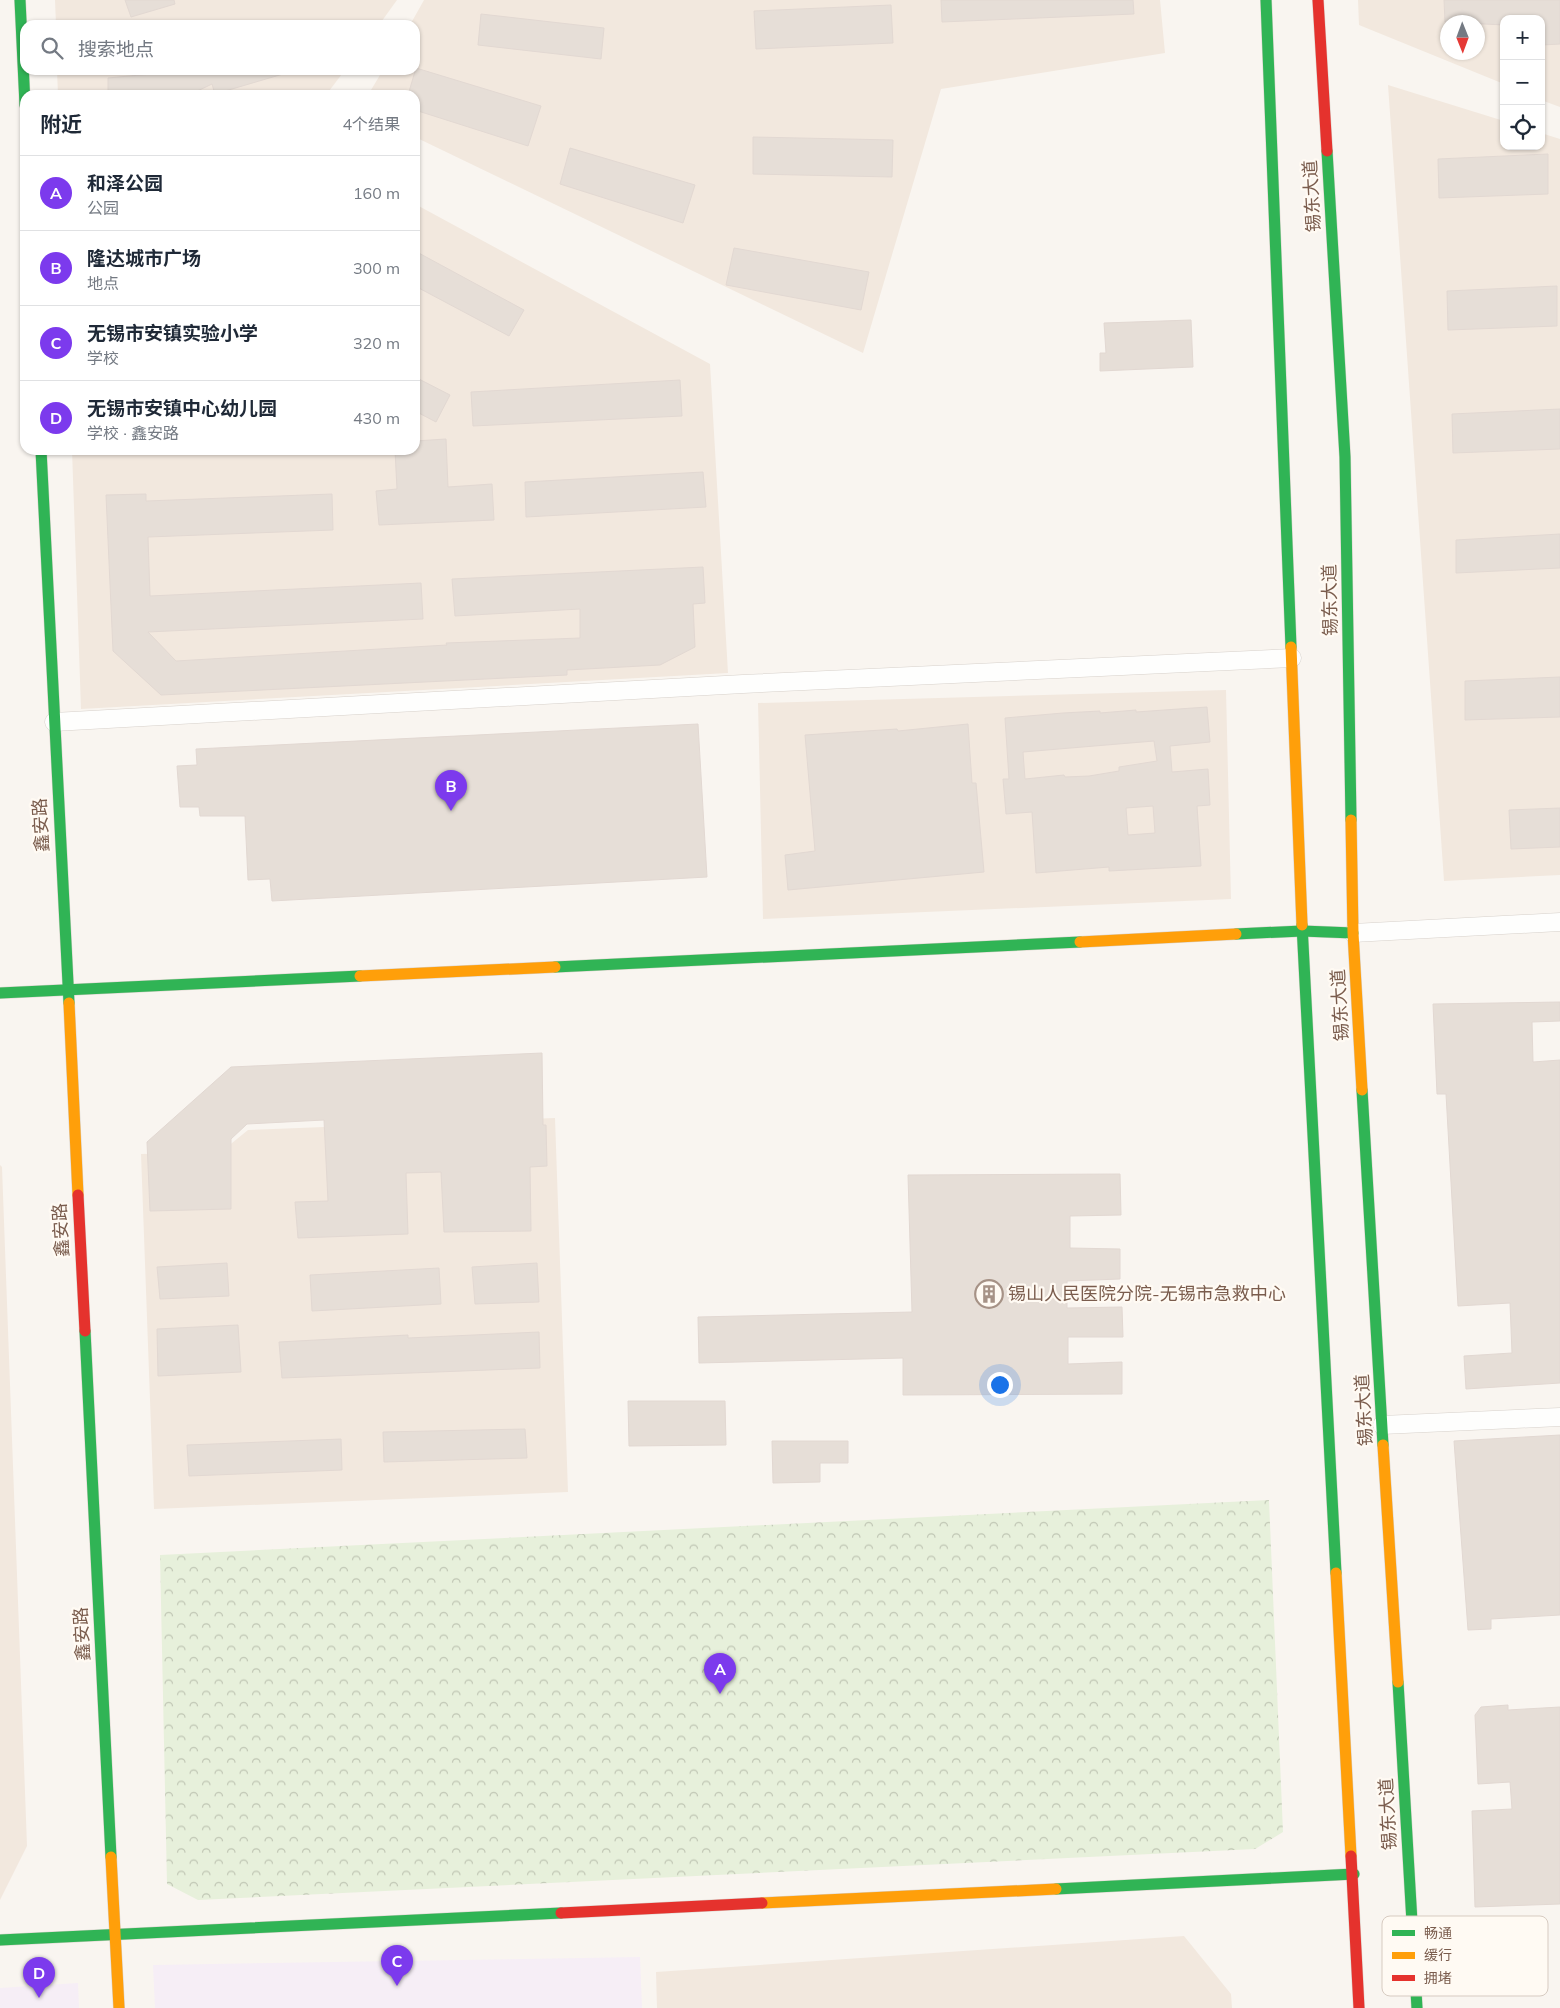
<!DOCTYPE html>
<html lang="zh">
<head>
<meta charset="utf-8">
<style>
	:root { --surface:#fff; --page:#f6f6f7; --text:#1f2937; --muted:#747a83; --line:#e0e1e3; --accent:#7c3aed }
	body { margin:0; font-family:Mulish,"Noto Sans SC",sans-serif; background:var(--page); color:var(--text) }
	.controls { position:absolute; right:15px; top:15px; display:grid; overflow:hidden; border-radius:10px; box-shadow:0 1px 4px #0004 }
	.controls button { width:45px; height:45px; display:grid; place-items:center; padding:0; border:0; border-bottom:1px solid var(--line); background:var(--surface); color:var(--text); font:25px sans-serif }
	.compass { position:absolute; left:1440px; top:15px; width:45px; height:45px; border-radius:50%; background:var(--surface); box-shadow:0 1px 4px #0004; rotate:179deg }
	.you { position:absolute; left:999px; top:1384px; width:18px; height:18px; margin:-12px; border:4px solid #fff; border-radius:50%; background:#1a73e8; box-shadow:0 0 0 8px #1a73e833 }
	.badge { display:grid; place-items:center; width:32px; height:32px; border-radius:50%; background:var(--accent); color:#fff; font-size:16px; font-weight:700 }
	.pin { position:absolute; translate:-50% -41px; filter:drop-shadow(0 1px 2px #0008) }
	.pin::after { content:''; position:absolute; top:26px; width:18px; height:15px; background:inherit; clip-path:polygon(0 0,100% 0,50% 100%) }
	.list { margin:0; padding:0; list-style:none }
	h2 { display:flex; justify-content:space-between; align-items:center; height:65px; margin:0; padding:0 20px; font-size:21px }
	h2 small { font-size:16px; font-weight:400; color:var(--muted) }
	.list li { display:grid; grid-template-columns:32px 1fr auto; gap:15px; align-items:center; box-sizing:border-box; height:75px; padding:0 20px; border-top:1px solid var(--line) }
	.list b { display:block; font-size:19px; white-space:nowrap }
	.list p { margin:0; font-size:16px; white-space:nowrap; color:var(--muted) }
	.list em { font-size:16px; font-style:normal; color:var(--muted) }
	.icon { flex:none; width:28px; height:28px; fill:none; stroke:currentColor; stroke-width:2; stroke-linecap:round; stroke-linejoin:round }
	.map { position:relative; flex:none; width:1560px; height:2008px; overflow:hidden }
	.search { position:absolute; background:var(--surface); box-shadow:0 1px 4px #0004; left:20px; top:20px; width:400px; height:55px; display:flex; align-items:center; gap:12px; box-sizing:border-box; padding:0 18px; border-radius:15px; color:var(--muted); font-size:19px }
	.panel { position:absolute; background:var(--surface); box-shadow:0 1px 4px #0004; left:20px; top:90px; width:400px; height:365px; border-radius:15px }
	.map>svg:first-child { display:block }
	.residential { fill:#f2e8de; fill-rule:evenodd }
	.education { fill:#f6eef6 }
	.park { fill:url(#park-crowns) }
	.building { fill:#e6ded7; stroke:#e2d8d2; fill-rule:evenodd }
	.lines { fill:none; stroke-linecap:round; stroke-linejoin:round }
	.street-casing { stroke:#d7d1cb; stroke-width:19 }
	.fast-casing { stroke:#d9d2cb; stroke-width:12 }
	.slow-casing { stroke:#d9d2cb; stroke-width:12 }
	.jam-casing { stroke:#d9d2cb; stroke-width:12 }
	.street { stroke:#fefefd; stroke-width:18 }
	.fast { stroke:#30b455; stroke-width:11 }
	.slow { stroke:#ff9f0a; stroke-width:11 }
	.jam { stroke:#e5322d; stroke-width:11 }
	.labels { text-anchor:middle; stroke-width:4.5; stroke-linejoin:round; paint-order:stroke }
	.street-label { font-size:18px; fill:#7a5c4d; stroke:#fffaf3 }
	.poi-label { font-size:18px; fill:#7a5c4d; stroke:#fffaf3; text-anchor:start }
	.key { fill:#fffaf3; stroke:#d7cbc1; stroke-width:1 }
	.key-label { font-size:14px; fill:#7a5c4d }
</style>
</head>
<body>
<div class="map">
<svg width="1560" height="2008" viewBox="0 0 1560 2008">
	<defs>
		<pattern id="park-crowns" width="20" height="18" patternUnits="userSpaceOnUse" patternTransform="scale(1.25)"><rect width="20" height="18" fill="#e7f0db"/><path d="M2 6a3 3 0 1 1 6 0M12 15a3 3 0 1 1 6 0" fill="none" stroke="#c0c6b4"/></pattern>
	</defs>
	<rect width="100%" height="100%" fill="#f9f5f0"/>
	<g class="residential">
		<path d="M 55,0 L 397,0 L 379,25 L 56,25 Z"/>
		<path d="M 424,0 L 1160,0 L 1165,53 L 941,89 L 863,353 L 415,137 L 415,95 L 368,95 L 383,70 L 415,70 L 415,25 L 410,25 Z"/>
		<path d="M 1358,0 L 1560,0 L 1560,107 L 1541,100 L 1541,19 L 1504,19 L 1504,84 L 1359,25 ZM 1448,22 L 1478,22 L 1478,52 L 1448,52 Z"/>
		<path d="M 57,70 L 345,70 L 326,95 L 58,95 Z"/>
		<path d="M 1388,85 L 1504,121 L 1504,146 L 1541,146 L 1541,133 L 1560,139 L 1560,875 L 1444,881 Z"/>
		<path d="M 415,204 L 710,364 L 728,673 L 81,709 L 72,450 L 415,450 Z"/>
		<path d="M 1226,690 L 1231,899 L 763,919 L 758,703 Z"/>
		<path d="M 555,1118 L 568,1492 L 154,1509 L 141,1154 L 221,1152 L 248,1130 Z"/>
		<path d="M 0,1165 L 2,1167 L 27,1846 L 0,1900 Z"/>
		<path d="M 1184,1936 L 1231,1994 L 1232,2008 L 657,2008 L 656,1972 Z"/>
	</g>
	<g class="education">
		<path d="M 640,1957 L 642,2008 L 155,2008 L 153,1965 Z"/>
		<path d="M 78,1983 L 79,2008 L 0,2008 L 0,1988 Z"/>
	</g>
	<path class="park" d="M 1269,1500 L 1283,1832 L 1255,1849 L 198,1900 L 167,1884 L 160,1555 Z"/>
	<g class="building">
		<path d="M 125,0 L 174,0 L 175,4 L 131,17 Z"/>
		<path d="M 941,0 L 1133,0 L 1134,14 L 942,22 Z"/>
		<path d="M 1444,0 L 1560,0 L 1560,44 L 1542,45 L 1541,19 L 1504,19 L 1504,25 L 1445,22 Z"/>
		<path d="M 891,5 L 893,43 L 756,49 L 754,11 Z"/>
		<path d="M 481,14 L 604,28 L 601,59 L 478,45 Z"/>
		<path d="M 416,68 L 541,106 L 528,146 L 415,110 L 415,95 L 408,95 Z"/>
		<path d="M 161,70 L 282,70 L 283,74 L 215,94 L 212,84 L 189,95 L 108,95 L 108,78 L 151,74 Z"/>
		<path d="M 753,137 L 893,140 L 892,177 L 753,174 Z"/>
		<path d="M 570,148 L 695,185 L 683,223 L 560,184 Z"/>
		<path d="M 1548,154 L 1548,194 L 1439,198 L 1438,159 Z"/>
		<path d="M 734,248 L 869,272 L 861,310 L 726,285 Z"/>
		<path d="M 415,251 L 524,310 L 509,336 L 415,286 Z"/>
		<path d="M 1557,286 L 1557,326 L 1448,330 L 1447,291 Z"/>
		<path d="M 1191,320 L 1193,367 L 1100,371 L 1100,353 L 1106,353 L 1104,323 Z"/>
		<path d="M 415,377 L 450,395 L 436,422 L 415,411 Z"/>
		<path d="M 680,380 L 682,416 L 473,426 L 471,392 Z"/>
		<path d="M 1560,409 L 1560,449 L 1453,453 L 1452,414 Z"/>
		<path d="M 446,439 L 448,487 L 492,484 L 494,520 L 379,525 L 376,491 L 397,489 L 395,450 L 415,450 L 415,441 Z"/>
		<path d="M 703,472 L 706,507 L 526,517 L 525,482 Z"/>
		<path d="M 146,494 L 146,501 L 332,494 L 333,530 L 148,537 L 150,596 L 421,583 L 423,619 L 148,632 L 176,661 L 447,645 L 446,643 L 580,638 L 580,609 L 455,616 L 452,579 L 703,567 L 705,603 L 693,604 L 695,647 L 660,665 L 567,670 L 567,675 L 161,695 L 113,651 L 106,495 Z"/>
		<path d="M 1560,534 L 1560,568 L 1456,573 L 1456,540 Z"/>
		<path d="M 1560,677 L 1560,717 L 1465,720 L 1465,681 Z"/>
		<path d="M 1207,707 L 1210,742 L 1170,746 L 1172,772 L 1208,769 L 1210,805 L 1197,806 L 1201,866 L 1109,871 L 1109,867 L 1036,873 L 1032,812 L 1006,814 L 1003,779 L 1009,779 L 1005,718 L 1063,713 L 1100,711 L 1100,713 L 1136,710 L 1136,712 ZM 1154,741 L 1157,761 L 1119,767 L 1119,771 L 1089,776 L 1065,777 L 1064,775 L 1025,779 L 1023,752 ZM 1153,806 L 1155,833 L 1128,835 L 1126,808 Z"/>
		<path d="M 698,724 L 707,877 L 272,901 L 270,879 L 248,880 L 245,816 L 200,816 L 199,807 L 180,807 L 177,766 L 197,765 L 196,749 Z"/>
		<path d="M 968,724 L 972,783 L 976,783 L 984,872 L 788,890 L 785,855 L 815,851 L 805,735 L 897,729 L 898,731 Z"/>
		<path d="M 1560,808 L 1560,847 L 1511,849 L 1509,810 Z"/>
		<path d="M 1560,1002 L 1560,1021 L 1532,1022 L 1533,1062 L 1560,1060 L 1560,1383 L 1466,1389 L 1464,1356 L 1512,1353 L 1510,1303 L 1458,1306 L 1446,1094 L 1437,1094 L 1433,1004 Z"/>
		<path d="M 542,1053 L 543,1125 L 546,1125 L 547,1166 L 530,1167 L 531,1231 L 444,1232 L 441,1172 L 406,1173 L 408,1234 L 298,1238 L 295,1202 L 328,1201 L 324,1120 L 247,1124 L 231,1139 L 231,1209 L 150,1211 L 147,1142 L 231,1067 Z"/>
		<path d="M 1120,1174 L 1121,1215 L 1070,1216 L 1070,1248 L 1120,1249 L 1120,1279 L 1067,1281 L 1067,1308 L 1122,1307 L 1123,1337 L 1068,1337 L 1068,1364 L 1122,1362 L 1122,1394 L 903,1395 L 903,1358 L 699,1363 L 698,1317 L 912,1312 L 908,1175 Z"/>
		<path d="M 227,1263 L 229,1296 L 160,1299 L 157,1267 Z"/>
		<path d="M 537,1263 L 539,1302 L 475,1304 L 472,1267 Z"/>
		<path d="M 439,1268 L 441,1304 L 312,1311 L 310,1275 Z"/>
		<path d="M 238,1325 L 241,1372 L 158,1376 L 157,1329 Z"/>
		<path d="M 539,1332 L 540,1368 L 282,1378 L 279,1342 L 408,1335 L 408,1338 Z"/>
		<path d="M 628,1401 L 725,1401 L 726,1445 L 629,1446 Z"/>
		<path d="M 525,1429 L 527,1458 L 384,1462 L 383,1432 Z"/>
		<path d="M 1560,1435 L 1560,1615 L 1491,1619 L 1491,1629 L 1468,1630 L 1454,1441 Z"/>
		<path d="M 341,1439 L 342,1470 L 189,1476 L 187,1445 Z"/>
		<path d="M 772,1441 L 848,1441 L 848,1463 L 820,1463 L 820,1482 L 773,1483 Z"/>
		<path d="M 1508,1705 L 1508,1710 L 1560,1707 L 1560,1904 L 1475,1907 L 1472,1811 L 1512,1809 L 1510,1782 L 1478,1784 L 1475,1715 L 1481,1707 Z"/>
	</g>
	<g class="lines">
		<defs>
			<g id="street">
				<path d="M 54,722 L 743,684 L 1292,658"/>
				<path d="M 1353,933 L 1560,922"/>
				<path d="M 1382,1425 L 1560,1417"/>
			</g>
			<g id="fast">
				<path d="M 20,0 L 25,105"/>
				<path d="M 1266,0 L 1291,647"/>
				<path d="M 1327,151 L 1345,457 L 1351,820"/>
				<path d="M 41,450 L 69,1003"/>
				<path d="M 1302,925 L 1336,1573"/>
				<path d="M 1236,934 L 1302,931 L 1353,933"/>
				<path d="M 555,967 L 1080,942"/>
				<path d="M 0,993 L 360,976"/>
				<path d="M 1362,1090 L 1383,1445"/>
				<path d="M 85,1331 L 111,1857"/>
				<path d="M 1398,1682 L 1417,2008"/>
				<path d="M 1056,1889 L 1354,1874"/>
				<path d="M 0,1940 L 561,1913"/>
			</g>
			<g id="slow">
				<path d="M 1291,647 L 1302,925"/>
				<path d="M 1351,820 L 1353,933 L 1362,1090"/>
				<path d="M 1080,942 L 1236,934"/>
				<path d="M 360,976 L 555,967"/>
				<path d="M 69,1003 L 78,1195"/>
				<path d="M 1383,1445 L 1398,1682"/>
				<path d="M 1336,1573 L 1351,1856"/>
				<path d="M 111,1857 L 119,2008"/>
				<path d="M 762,1903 L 1056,1889"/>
			</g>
			<g id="jam">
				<path d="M 1318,0 L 1327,151"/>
				<path d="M 78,1195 L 85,1331"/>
				<path d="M 1351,1856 L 1359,2008"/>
				<path d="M 561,1913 L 762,1903"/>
			</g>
		</defs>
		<use href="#street" class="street-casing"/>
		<use href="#fast" class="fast-casing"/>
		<use href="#slow" class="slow-casing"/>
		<use href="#jam" class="jam-casing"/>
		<use href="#street" class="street"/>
		<use href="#fast" class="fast"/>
		<use href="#slow" class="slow"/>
		<use href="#jam" class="jam"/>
	</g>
	<defs>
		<symbol id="building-ring" viewBox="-11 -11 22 22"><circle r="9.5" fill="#fffaf3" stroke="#a69286" stroke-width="1.5"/><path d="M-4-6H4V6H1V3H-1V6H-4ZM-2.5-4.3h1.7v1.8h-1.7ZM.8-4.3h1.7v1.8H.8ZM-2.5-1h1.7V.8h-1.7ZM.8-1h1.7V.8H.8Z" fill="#a69286"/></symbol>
	</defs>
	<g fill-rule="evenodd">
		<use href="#building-ring" x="973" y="1278" width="32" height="32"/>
	</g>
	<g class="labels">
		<g class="street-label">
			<text transform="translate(1312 196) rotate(-93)" y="6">锡东大道</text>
			<text transform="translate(1330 600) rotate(-91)" y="6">锡东大道</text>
			<text transform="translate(41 825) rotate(-93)" y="6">鑫安路</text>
			<text transform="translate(1340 1005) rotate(-93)" y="6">锡东大道</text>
			<text transform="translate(61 1230) rotate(-93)" y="6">鑫安路</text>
			<text transform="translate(1364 1410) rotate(-93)" y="6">锡东大道</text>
			<text transform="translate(82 1634) rotate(-93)" y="6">鑫安路</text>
			<text transform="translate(1388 1814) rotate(-93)" y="6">锡东大道</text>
		</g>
		<g class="poi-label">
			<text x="1008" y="1300">锡山人民医院分院-无锡市急救中心</text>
		</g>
	</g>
	<rect x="1382" y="1916" width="166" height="80" rx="8" class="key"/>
	<rect x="1392" y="1930" width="23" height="6" fill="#30b455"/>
	<rect x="1392" y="1952" width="23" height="7" fill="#ff9f0a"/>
	<rect x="1392" y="1975" width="23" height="6" fill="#e5322d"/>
	<g class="key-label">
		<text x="1424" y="1938">畅通</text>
		<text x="1424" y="1960">缓行</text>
		<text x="1424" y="1983">拥堵</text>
	</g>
</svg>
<div class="controls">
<button>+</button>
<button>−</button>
<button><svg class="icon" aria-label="locate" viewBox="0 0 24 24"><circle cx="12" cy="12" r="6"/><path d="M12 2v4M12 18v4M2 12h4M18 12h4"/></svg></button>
</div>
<svg class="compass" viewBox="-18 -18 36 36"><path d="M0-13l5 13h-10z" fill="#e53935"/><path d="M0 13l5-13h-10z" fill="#747a83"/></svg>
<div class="you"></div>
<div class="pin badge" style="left:720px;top:1694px">A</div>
<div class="pin badge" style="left:451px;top:811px">B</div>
<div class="pin badge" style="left:397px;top:1986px">C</div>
<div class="pin badge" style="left:39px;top:1998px">D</div>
<div class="search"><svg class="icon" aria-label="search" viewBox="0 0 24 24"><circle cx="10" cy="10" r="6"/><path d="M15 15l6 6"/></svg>搜索地点</div>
<section class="panel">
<h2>附近<small>4个结果</small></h2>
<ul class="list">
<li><span class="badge">A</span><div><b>和泽公园</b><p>公园</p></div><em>160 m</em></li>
<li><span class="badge">B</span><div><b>隆达城市广场</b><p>地点</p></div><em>300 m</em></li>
<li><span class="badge">C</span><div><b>无锡市安镇实验小学</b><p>学校</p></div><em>320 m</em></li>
<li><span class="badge">D</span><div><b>无锡市安镇中心幼儿园</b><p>学校 · 鑫安路</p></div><em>430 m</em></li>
</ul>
</section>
</div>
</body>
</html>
